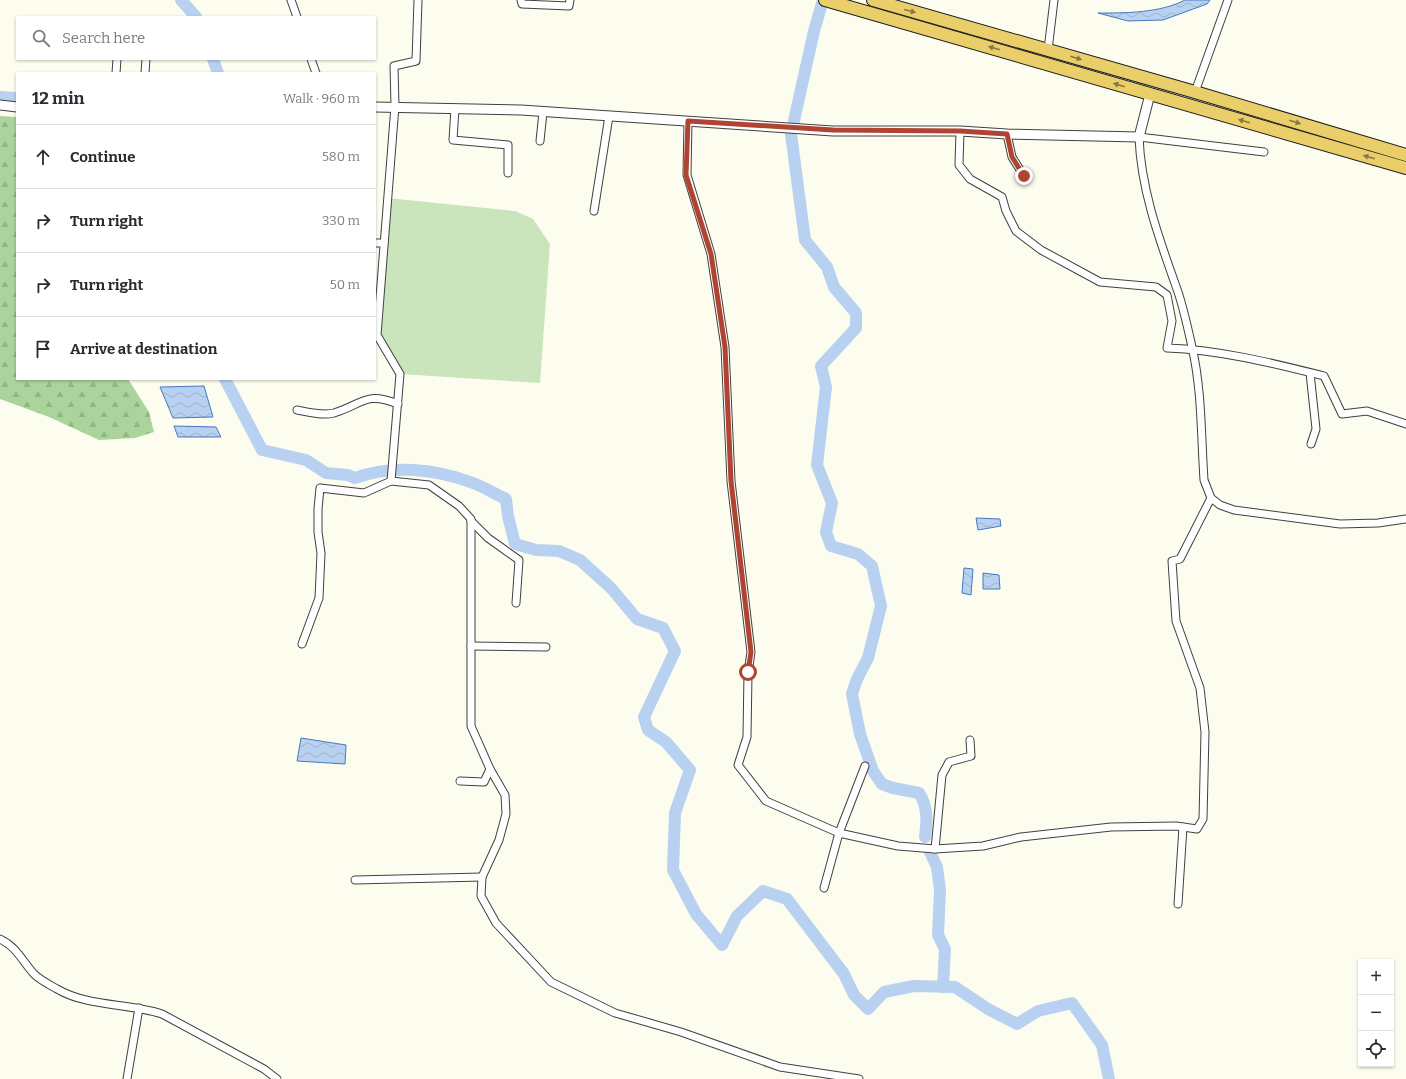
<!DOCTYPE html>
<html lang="en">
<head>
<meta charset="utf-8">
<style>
	:root { --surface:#fff; --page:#f7f7f7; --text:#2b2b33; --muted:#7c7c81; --line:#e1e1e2 }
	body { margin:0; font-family:Bitter,serif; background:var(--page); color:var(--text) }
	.controls { position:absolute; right:12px; bottom:12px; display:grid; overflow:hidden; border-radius:0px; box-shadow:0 1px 3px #0004 }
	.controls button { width:36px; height:36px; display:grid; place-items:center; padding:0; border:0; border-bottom:1px solid var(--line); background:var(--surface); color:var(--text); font:20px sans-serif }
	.stop { position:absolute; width:12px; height:12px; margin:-9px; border:3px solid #b04332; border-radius:50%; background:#fff }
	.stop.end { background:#b04332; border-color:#fff; box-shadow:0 1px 4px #0008 }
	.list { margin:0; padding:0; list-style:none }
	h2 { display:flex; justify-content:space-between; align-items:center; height:52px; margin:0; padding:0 16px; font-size:17px }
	h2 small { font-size:13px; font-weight:400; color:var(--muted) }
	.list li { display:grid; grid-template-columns:26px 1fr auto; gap:12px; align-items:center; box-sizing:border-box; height:64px; padding:0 16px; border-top:1px solid var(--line) }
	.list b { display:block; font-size:15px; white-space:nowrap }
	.list em { font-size:13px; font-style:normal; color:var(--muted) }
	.icon { flex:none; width:22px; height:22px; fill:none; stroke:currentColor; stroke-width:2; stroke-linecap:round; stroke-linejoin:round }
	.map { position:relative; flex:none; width:1406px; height:1079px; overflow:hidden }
	.search { position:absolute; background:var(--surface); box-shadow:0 1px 3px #0004; left:16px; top:16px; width:360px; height:44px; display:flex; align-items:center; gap:10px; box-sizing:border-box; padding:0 14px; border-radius:0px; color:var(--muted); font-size:15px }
	.panel { position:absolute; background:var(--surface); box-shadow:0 1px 3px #0004; left:16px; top:72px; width:360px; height:308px; border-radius:0px }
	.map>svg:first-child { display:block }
	.forest { fill:url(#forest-firs) }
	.park { fill:#cae5bc }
	.water { fill:url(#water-waves); stroke:#4679c1 }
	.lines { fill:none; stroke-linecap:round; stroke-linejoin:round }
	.river { stroke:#b8d1f0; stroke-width:12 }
	.minor-casing { stroke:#404040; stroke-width:9 }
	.tertiary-casing { stroke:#404040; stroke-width:11 }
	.trunk-casing { stroke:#1e1e1e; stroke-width:14 }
	.minor { stroke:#fff; stroke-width:7 }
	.tertiary { stroke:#fff; stroke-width:9 }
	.trunk { stroke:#eace6a; stroke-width:12 }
	.oneway { fill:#877740 }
	.route { stroke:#b04332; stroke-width:5 }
</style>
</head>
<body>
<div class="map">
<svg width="1406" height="1079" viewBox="0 0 1406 1079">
	<defs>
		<pattern id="forest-firs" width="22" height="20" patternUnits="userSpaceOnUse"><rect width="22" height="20" fill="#abd49c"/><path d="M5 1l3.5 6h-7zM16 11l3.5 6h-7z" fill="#92b585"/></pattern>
		<pattern id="water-waves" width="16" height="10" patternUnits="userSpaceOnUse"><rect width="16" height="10" fill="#b8d1f0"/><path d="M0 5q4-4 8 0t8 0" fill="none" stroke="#9db2cd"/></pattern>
	</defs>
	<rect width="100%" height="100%" fill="#fdfdef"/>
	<path class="forest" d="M 0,116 L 17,117 L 17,379 L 128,379 L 149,412 L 154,432 L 135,438 L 99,440 L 49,417 L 0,399 Z"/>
	<path class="park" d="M 388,198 L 515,211 L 533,219 L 550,244 L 540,383 L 400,374 L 377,335 Z"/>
	<g class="water">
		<path d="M 1185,0 L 1210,0 L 1207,4 L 1163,20 L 1128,21 L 1098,13 C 1126,13 1160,13 1185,0 Z"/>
		<path d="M 204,386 L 213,417 L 173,418 L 160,387 Z"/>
		<path d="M 174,426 L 216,427 L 221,437 L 178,437 Z"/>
		<path d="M 976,518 L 1000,519 L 1001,526 L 978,530 Z"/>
		<path d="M 964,568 L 973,569 L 971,595 L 962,593 Z"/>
		<path d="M 983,573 L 999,575 L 1000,589 L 983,589 Z"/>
		<path d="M 301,738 L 346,745 L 345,764 L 297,761 Z"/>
	</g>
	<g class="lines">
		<g class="river">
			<path d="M 181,0 L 196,17"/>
			<path d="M 823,0 L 814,31 L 791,134 L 805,240 L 827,267 L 834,287 L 856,313 L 856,328 L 821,366 L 826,387 L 817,465 L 832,503 L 826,532 L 831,546 L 858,554 L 872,566 L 881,606 L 868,658 L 857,679 L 852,694 L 860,734 L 873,771 L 882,784 L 893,788 L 919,793 C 928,806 927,822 925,837"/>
			<path d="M 213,59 L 218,73"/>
			<path d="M 0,97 L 17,98"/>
			<path d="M 225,379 L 262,450 L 306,460 L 326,473 L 348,475 L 355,478 C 392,464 436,469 473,483 C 484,487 495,494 506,499 L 508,516 L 515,544 L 536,550 L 559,551 L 580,560 L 611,588 L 637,619 L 663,628 L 675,651 L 644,717 L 648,730 L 666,742 L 690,770 L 675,813 L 673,870 L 696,914 L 722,945 L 737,916 L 763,891 L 787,899 L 844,974 L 854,995 L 868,1009 L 884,992 L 914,986 L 955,987 L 988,1009 L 1017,1024 L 1038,1011 L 1072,1003 L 1102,1045 L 1109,1079"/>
			<path d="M 929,850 L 937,867 L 940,890 L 938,935 L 945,949 L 943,987"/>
		</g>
		<defs>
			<g id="minor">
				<path d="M 291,0 L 297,17"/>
				<path d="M 521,0 L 522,4 L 569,6 L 570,0"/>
				<path d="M 1048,50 L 1054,0"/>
				<path d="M 311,59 L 316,73"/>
				<path d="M 116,73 L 117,59"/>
				<path d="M 145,73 L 146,59"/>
				<path d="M 1195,92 L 1228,0"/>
				<path d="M 455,108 L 453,140 L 508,145 L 508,173"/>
				<path d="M 688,121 L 687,175 L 711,254 L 725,347 L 731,481 L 751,652 L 748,673 L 747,737 L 738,765 L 766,801 L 839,833 L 898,846 L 935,849 L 983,846 L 1021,837 L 1111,827 L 1176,826 L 1197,829 L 1203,819 L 1205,732 L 1200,688 L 1176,621 L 1172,561 L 1180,559 L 1211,498"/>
				<path d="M 960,131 L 959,165 L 970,179 L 1002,197 L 1006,211 L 1016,231 L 1041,250 L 1100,282 L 1156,287 L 1167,295 L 1172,321 L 1167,348 C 1221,350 1272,363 1324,376 L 1342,414 L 1367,411 L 1406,424"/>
				<path d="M 1007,134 L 1012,157 L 1024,176"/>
				<path d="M 540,141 L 543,112"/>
				<path d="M 1264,152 L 1139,137 C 1141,191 1160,241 1178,292 C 1184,310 1188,329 1192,347 C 1202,390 1201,436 1204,480 L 1211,498 L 1220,505 L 1234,510 L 1340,524 L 1378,523 L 1406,519"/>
				<path d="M 594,211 L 609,116"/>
				<path d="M 375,243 L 384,243"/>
				<path d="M 1310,373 L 1316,429 L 1311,444"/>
				<path d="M 297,410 C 308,412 323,416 334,413 C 363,404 365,391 398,404"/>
				<path d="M 391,481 L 429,485 L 459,506 L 471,519 L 471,726 L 490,769 L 484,782 L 460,781"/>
				<path d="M 471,521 L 488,538 L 519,560 L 516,603"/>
				<path d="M 302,644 L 319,598 L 321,553 L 318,532 L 318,509 L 320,488 L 364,493 L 391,481 L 400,374 L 377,335 L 395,106 L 394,66 L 416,61 L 418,0"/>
				<path d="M 471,646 L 546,647"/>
				<path d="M 490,769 L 505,795 L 506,814 L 499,840 L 482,877 L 481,896 L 496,923 L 551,982 L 615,1013 L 681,1032 L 780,1067 L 859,1079"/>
				<path d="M 935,849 L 942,775 L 949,762 L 971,756 L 970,740"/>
				<path d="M 355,880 L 482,877"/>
				<path d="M 824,888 L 839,833 L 865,766"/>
				<path d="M 1178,904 L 1183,827"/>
				<path d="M 0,939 C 17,947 22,961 34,974 C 40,980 50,985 57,989 C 88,1007 128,1003 162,1014 L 264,1069 L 277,1079"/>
				<path d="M 127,1079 L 139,1008"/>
			</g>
			<g id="tertiary">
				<path d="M 0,105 L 17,107"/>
				<path d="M 375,107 L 521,110 L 833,131 L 960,131 L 1007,134 L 1139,137 L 1150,94"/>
			</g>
			<g id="trunk">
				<path d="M 825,0 L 1406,168"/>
				<path d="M 873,0 L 1195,92 L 1406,155"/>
			</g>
		</defs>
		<use href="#minor" class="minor-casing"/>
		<use href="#tertiary" class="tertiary-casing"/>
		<use href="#trunk" class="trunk-casing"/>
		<use href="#minor" class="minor"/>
		<use href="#tertiary" class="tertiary"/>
		<use href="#trunk" class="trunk"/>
	</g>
	<defs><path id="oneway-solid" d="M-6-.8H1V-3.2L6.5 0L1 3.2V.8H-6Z"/></defs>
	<g class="oneway">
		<use href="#oneway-solid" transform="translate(910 11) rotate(15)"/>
		<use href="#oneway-solid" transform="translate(994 48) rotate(-164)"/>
		<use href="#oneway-solid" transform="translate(1076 58) rotate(16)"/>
		<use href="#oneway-solid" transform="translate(1119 85) rotate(-163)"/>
		<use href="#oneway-solid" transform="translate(1244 121) rotate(-164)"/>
		<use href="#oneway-solid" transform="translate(1295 122) rotate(17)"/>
		<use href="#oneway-solid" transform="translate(1369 157) rotate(-164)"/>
	</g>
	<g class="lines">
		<path class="route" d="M 748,672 L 751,652 L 731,481 L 725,347 L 711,254 L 686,175 L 688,121 L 833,130 L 960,131 L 1007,134 L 1012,157 L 1024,176"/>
	</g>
</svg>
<div class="controls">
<button>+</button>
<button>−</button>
<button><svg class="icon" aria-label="locate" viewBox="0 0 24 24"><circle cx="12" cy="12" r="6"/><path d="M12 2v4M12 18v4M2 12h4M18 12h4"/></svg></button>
</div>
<div class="stop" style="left:748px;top:672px"></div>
<div class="stop end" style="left:1024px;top:176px"></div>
<div class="search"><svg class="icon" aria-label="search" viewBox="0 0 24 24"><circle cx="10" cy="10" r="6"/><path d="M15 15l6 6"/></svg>Search here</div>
<section class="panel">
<h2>12 min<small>Walk · 960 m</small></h2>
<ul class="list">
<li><svg class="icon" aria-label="ahead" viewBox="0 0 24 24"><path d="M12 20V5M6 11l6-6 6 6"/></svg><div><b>Continue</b></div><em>580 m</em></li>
<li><svg class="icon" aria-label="right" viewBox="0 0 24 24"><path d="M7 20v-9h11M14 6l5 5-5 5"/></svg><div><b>Turn right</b></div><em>330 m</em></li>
<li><svg class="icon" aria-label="right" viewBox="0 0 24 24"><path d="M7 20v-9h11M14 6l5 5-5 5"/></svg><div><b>Turn right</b></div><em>50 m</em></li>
<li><svg class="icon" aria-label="arrive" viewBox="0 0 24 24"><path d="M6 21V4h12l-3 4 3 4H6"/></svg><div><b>Arrive at destination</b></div></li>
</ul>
</section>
</div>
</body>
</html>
